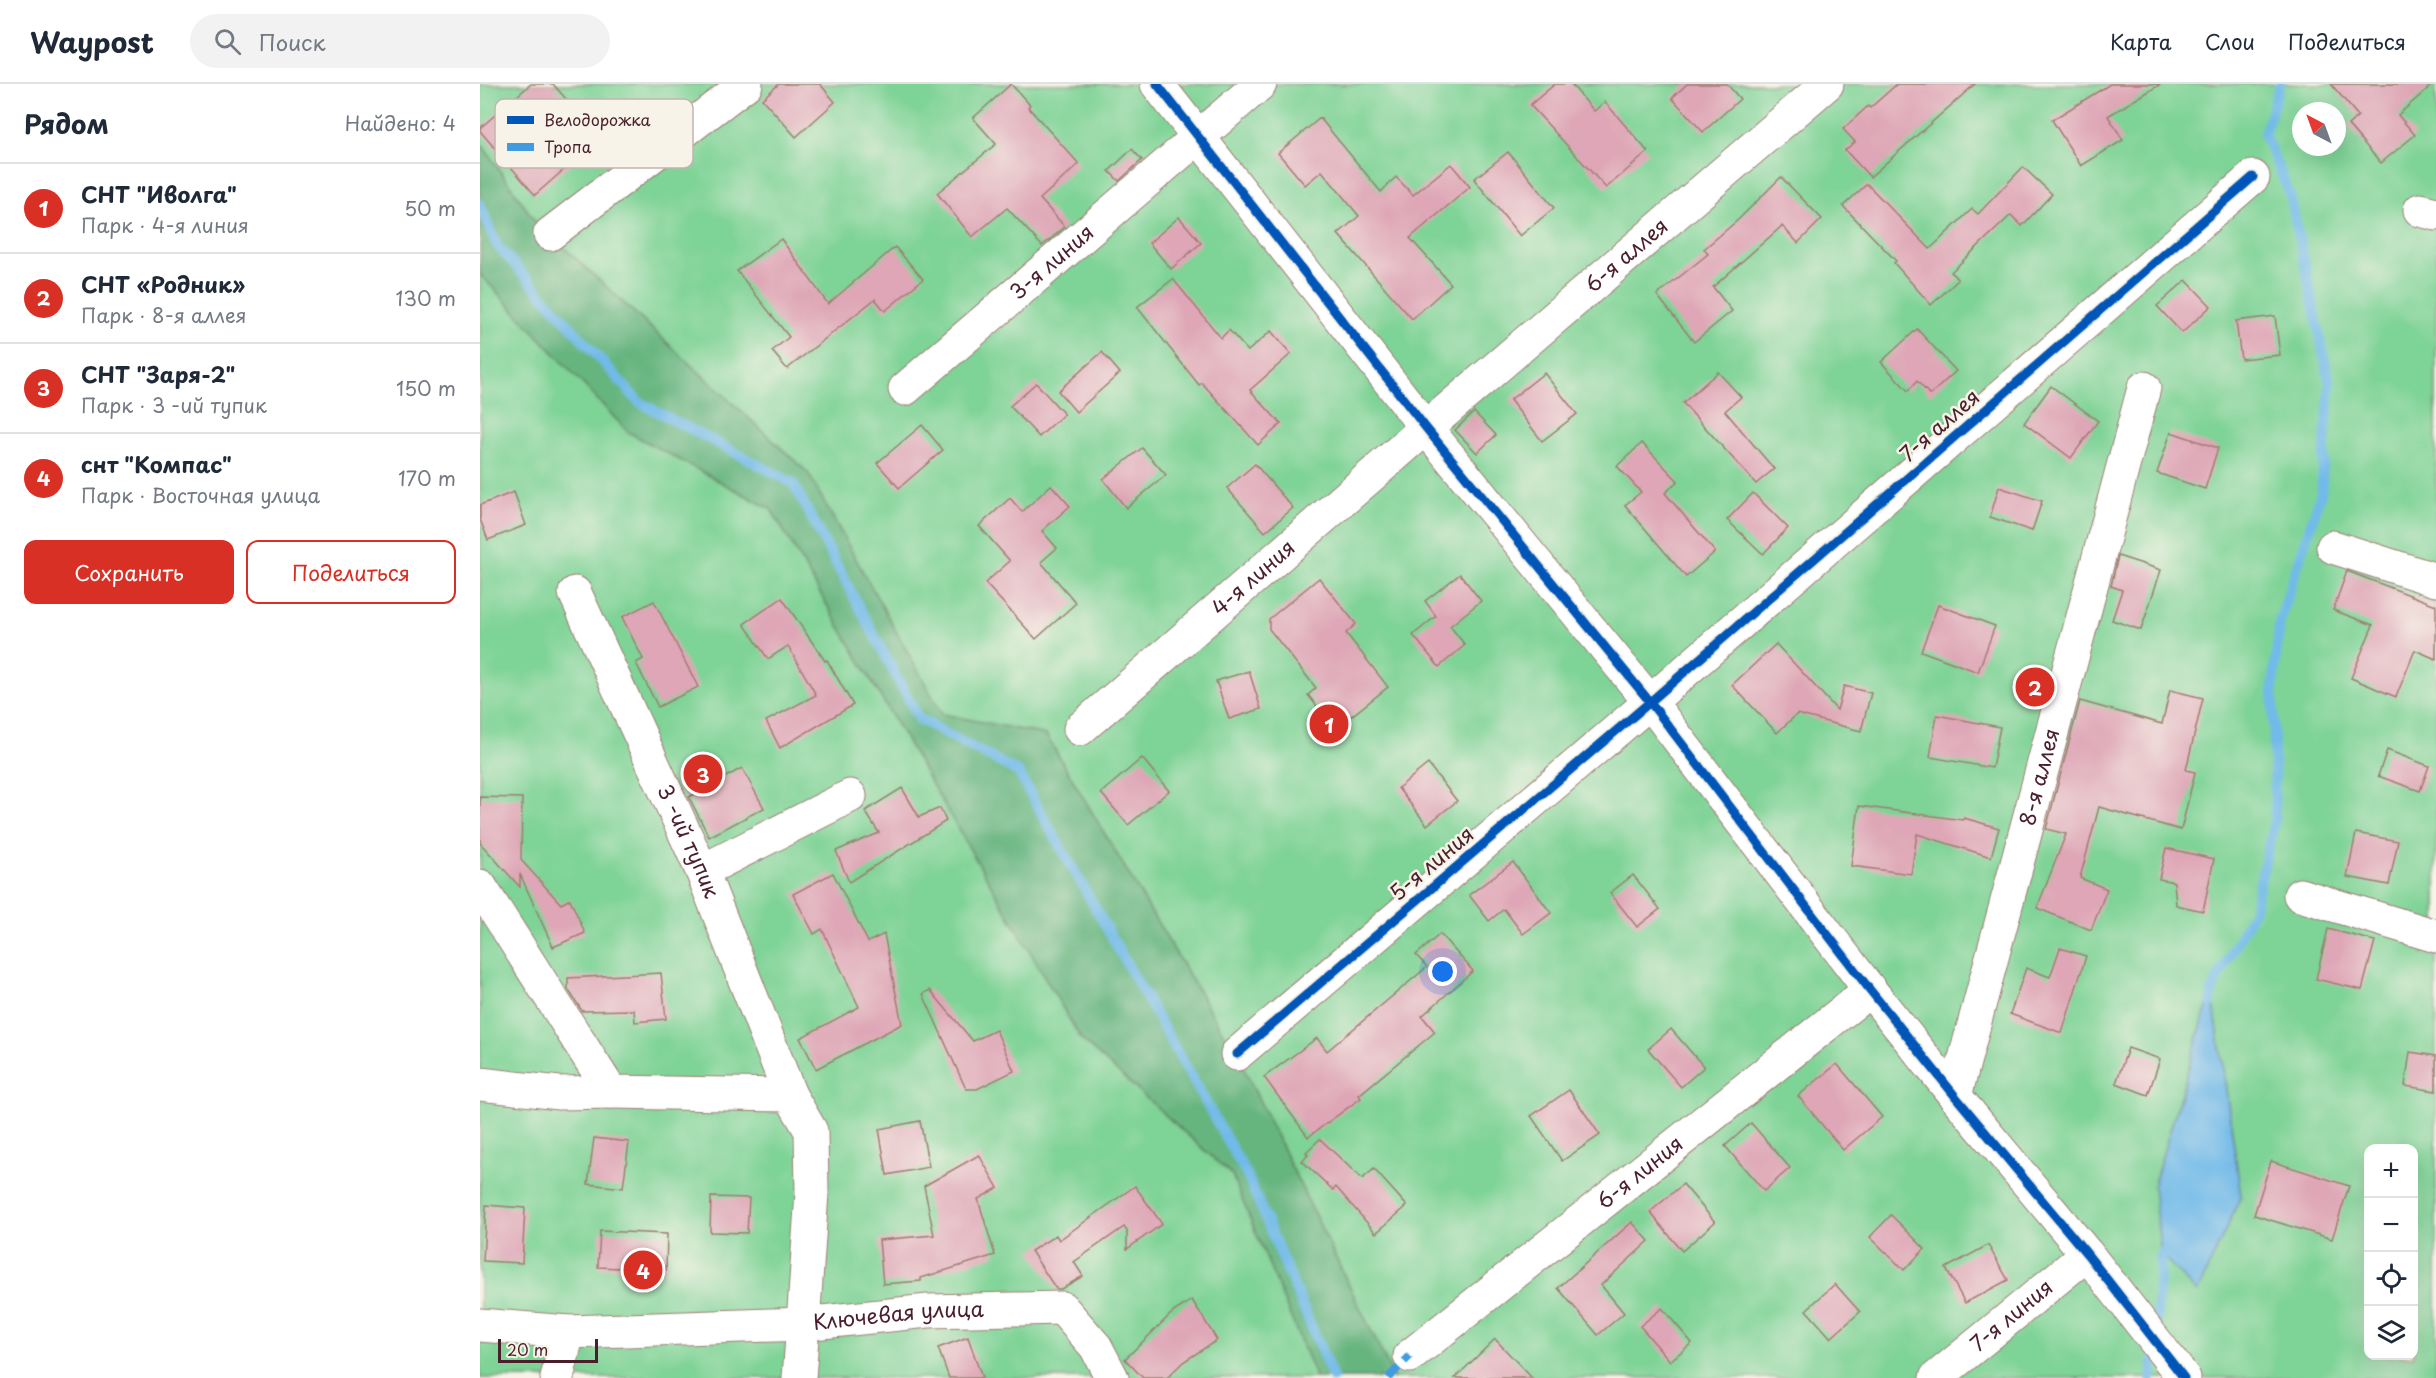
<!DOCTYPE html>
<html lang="ru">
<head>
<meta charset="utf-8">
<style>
	:root { --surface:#fff; --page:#f2f2f3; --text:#1f2937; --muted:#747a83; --line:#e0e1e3; --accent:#d93025 }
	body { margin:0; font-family:"Playpen Sans",sans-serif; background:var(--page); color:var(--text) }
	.controls { position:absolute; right:18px; bottom:18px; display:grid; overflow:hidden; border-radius:12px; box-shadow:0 6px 24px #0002 }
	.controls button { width:54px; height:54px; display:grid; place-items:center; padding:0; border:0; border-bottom:2px solid var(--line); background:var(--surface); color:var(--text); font:30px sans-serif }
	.compass { position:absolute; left:1812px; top:18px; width:54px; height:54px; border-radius:50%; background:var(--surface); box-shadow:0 6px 24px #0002; rotate:319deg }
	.scale { position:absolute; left:18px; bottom:15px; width:100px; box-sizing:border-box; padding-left:6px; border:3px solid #4a1f2b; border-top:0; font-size:16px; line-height:21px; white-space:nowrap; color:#4a1f2b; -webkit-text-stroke:4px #f7f3e8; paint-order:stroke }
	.you { position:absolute; left:963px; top:888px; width:21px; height:21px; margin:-15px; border:4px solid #fff; border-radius:50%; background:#1a73e8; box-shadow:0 0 0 9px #1a73e833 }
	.badge { display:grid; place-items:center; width:39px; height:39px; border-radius:50%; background:var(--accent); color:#fff; font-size:20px; font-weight:700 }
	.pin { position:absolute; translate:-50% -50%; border:3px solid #fff; box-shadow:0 2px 6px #0006 }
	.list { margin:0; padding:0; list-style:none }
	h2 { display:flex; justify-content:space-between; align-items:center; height:78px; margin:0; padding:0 24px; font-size:26px }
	h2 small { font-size:20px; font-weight:400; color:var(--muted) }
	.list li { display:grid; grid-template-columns:39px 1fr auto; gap:18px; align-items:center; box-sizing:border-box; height:90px; padding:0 24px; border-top:2px solid var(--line) }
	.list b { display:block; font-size:22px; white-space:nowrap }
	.list p { margin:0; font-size:20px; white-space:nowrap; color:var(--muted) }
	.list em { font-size:20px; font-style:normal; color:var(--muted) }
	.actions { display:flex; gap:12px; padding:18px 24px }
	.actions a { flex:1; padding:14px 0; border:2px solid var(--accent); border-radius:12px; text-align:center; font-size:21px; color:var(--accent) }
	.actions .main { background:var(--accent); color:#fff }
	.icon { flex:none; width:33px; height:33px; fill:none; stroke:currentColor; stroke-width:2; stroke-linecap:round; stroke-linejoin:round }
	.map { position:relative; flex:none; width:1956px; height:1294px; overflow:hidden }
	header { display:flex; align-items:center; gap:36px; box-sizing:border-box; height:84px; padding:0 30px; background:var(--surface); border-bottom:2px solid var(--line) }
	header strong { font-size:28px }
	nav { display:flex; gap:33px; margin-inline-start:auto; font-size:21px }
	.search { width:420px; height:54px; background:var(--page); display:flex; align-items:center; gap:15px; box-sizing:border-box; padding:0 21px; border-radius:33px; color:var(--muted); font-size:22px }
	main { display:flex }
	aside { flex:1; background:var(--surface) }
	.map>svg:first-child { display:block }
	.green { fill:#7ed396; stroke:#647960; stroke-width:1.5; fill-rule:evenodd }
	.forest { fill:#66b57f; stroke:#586a55; stroke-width:1.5 }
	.water { fill:#71bae9; stroke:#5e6c8a; stroke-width:1.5 }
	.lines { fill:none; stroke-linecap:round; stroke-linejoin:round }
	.stream { stroke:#71bae9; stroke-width:10 }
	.building { fill:#dea6b6 }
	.minor-casing { stroke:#9e7d73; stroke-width:35 }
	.minor { stroke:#fff; stroke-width:33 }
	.quiet { stroke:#409be1; stroke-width:8; stroke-dasharray:15 8; stroke-linecap:butt }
	.cycleway-casing { stroke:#f7f3e8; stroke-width:13 }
	.cycleway { stroke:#0057b8; stroke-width:9 }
	.labels { text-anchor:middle; stroke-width:5; stroke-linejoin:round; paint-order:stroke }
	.street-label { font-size:21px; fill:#4a1f2b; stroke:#f7f3e8 }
	.key { fill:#f7f3e8; stroke:#c3b3af; stroke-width:1.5 }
	.key-label { font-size:16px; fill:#4a1f2b }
</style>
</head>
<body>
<header>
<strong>Waypost</strong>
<div class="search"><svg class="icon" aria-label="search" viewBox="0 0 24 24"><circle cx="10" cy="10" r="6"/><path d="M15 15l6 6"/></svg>Поиск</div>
<nav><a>Карта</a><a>Слои</a><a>Поделиться</a></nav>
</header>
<main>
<aside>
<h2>Рядом<small>Найдено: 4</small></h2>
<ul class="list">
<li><span class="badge">1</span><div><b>СНТ &quot;Иволга&quot;</b><p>Парк · 4-я линия</p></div><em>50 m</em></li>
<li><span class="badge">2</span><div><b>СНТ «Родник»</b><p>Парк · 8-я аллея</p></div><em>130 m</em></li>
<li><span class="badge">3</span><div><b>СНТ &quot;Заря-2&quot;</b><p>Парк · 3 -ий тупик</p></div><em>150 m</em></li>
<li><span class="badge">4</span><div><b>снт &quot;Компас&quot;</b><p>Парк · Восточная улица</p></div><em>170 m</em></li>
</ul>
<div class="actions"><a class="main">Сохранить</a><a>Поделиться</a></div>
</aside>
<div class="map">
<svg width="1956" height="1294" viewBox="0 0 1956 1294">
	<rect width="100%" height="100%" fill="#f7f3e8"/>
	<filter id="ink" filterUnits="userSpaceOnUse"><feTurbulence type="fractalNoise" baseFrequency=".0167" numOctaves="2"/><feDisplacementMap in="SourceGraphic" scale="12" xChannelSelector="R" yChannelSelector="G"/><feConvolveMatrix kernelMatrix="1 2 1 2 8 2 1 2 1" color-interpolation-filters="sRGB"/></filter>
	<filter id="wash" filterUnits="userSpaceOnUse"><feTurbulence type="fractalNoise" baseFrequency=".008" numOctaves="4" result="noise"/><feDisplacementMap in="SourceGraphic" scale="24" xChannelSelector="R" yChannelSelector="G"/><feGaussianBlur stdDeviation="1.35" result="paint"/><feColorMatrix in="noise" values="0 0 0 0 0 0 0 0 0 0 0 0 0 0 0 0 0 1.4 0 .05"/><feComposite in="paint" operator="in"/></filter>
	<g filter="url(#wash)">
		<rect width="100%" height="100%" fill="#f2dbbb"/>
		<g class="green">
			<path d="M 0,0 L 1956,0 L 1956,1294 L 914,1294 L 761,979 L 566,651 L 462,630 L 328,389 L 54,136 L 0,58 ZM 1821,27 L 1857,27 L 1857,63 L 1821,63 ZM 1888,1064 L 1934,1064 L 1934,1272 L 1888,1272 Z"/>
			<path d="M 0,190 L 148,348 L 291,425 L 601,955 L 752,1091 L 836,1294 L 0,1294 Z"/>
		</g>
		<path class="forest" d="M 0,58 L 54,136 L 328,389 L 462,630 L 566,651 L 761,979 L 914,1294 L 836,1294 L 752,1091 L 601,955 L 291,425 L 148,348 L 0,190 Z"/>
		<path class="water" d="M 1732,906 L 1761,1112 L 1717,1209 L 1681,1170 L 1673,1103 Z"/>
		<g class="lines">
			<g class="stream">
				<path d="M 0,120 L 16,160 L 159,318 L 313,399 L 439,635 L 538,688 L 767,1091 L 853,1294"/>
				<path d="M 1731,919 L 1732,906 L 1773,828 L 1795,734 L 1793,601 L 1800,535 L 1841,409 L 1850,300 L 1810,111 L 1784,50 L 1800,0"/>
				<path d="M 1676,1243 L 1681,1170 L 1692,1160"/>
				<path d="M 1671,1294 L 1674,1272"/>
			</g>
		</g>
		<g id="blocks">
			<g class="building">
				<path d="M 51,0 L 73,0 L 120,54 L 55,111 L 0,47 L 0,44 Z"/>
				<path d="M 299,0 L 340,0 L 355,18 L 316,53 L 282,15 Z"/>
				<path d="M 531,0 L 550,21 L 548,23 L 599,80 L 560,115 L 585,143 L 562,162 L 527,124 L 492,153 L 457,109 L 516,60 L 493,34 Z"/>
				<path d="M 1075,0 L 1091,0 L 1114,27 L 1125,18 L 1168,68 L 1126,104 L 1050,21 Z"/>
				<path d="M 1207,0 L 1247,0 L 1260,15 L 1223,48 L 1192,14 Z"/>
				<path d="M 1417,0 L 1495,0 L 1390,93 L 1365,66 L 1375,58 L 1363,45 L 1388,22 L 1390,24 Z"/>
				<path d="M 1630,0 L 1681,0 L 1628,32 L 1643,56 L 1601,82 L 1572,36 Z"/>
				<path d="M 1851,0 L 1953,0 L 1918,31 L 1935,51 L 1901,79 L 1868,41 L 1878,32 Z"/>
				<path d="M 840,34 L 901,108 L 916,93 L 933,111 L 971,80 L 990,103 L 930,154 L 971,200 L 932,235 L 858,150 L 879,132 L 842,87 L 825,101 L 798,69 Z"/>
				<path d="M 652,65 L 662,76 L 639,97 L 629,87 Z"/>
				<path d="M 1028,68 L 1074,124 L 1040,152 L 994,95 Z"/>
				<path d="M 1543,83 L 1572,110 L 1542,142 L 1531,131 L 1471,188 L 1478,196 L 1451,221 L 1414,179 L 1416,177 L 1363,122 L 1387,100 L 1450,165 L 1492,125 L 1498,130 Z"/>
				<path d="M 1301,93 L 1342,135 L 1318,159 L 1302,142 L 1233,203 L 1252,227 L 1214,258 L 1177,211 L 1228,170 L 1224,165 L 1259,135 Z"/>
				<path d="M 699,133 L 721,159 L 691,185 L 669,159 Z"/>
				<path d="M 301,155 L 348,220 L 415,163 L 443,195 L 405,227 L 395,215 L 307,285 L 292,267 L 309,253 L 257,187 Z"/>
				<path d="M 693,195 L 741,254 L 749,246 L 768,267 L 791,247 L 811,270 L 770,306 L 801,340 L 778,361 L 722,299 L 719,301 L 657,223 Z"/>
				<path d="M 1706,196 L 1731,222 L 1702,249 L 1677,222 Z"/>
				<path d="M 1795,232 L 1800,271 L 1761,275 L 1756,237 Z"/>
				<path d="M 1437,245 L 1476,287 L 1450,311 L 1437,297 L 1428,307 L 1401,278 Z"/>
				<path d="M 622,268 L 640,289 L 596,328 L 578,307 Z"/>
				<path d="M 1238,288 L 1261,313 L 1245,327 L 1294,385 L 1276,400 L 1203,319 Z"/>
				<path d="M 1064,289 L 1097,330 L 1062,357 L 1030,316 Z"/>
				<path d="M 556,299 L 584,330 L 559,353 L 530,322 Z"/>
				<path d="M 1571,302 L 1618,337 L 1591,374 L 1544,339 Z"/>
				<path d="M 994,328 L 1016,351 L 997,369 L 975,346 Z"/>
				<path d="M 442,341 L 463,366 L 419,404 L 397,379 Z"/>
				<path d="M 1691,348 L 1738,364 L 1725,405 L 1677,389 Z"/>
				<path d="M 1162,359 L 1198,397 L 1185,409 L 1235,468 L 1206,493 L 1145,421 L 1161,408 L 1137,382 Z"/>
				<path d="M 662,364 L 686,391 L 646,424 L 623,395 Z"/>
				<path d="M 775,380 L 813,424 L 785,448 L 747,404 Z"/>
				<path d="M 571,401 L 590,422 L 562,447 L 577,464 L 561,478 L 596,519 L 556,555 L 505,499 L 530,477 L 499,442 L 530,414 L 542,428 Z"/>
				<path d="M 1519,403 L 1562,417 L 1552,447 L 1510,433 Z"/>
				<path d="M 34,408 L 46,441 L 8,456 L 0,435 L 0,421 Z"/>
				<path d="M 1273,409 L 1308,444 L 1283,470 L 1247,436 Z"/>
				<path d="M 1638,472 L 1681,486 L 1661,546 L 1632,536 L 1642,506 L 1631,502 Z"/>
				<path d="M 1867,487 L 1956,521 L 1956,575 L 1935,566 L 1916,613 L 1871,594 L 1893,541 L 1853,526 Z"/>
				<path d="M 980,490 L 1001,517 L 970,542 L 985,561 L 959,583 L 933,551 L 956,532 L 945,517 Z"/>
				<path d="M 839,494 L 876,540 L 866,549 L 908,603 L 855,645 L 828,611 L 836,604 L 789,545 L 789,535 Z"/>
				<path d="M 302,514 L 345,577 L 347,576 L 373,621 L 300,664 L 286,637 L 336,611 L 308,562 L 288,575 L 264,540 Z"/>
				<path d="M 174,517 L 218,603 L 178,623 L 156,579 L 163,575 L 142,533 Z"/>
				<path d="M 1458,521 L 1515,542 L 1498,588 L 1441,567 Z"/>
				<path d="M 1296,560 L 1357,626 L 1364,602 L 1391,609 L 1381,647 L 1317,630 L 1297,649 L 1252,601 Z"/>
				<path d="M 769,587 L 781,625 L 749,635 L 736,597 Z"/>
				<path d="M 1690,606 L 1723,614 L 1706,686 L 1715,688 L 1701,746 L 1619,723 L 1600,794 L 1627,805 L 1611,846 L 1557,824 L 1586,750 L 1566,745 L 1600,617 L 1682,640 Z"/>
				<path d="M 1457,631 L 1520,643 L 1512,684 L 1450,673 Z"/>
				<path d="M 1907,666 L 1949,682 L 1940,707 L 1898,692 Z"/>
				<path d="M 662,674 L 689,707 L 648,741 L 621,709 Z"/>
				<path d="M 948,680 L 977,717 L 947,741 L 918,704 Z"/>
				<path d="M 262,684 L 284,724 L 229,753 L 209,713 Z"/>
				<path d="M 422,704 L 439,733 L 460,724 L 466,737 L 369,798 L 356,767 L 399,749 L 385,727 Z"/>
				<path d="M 0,713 L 42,714 L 41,776 L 81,820 L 90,815 L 105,849 L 73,863 L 40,790 L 40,803 L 0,759 Z"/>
				<path d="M 1379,722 L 1483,736 L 1484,734 L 1519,744 L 1511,773 L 1437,750 L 1431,790 L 1371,782 Z"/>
				<path d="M 1876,749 L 1918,757 L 1909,801 L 1867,793 Z"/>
				<path d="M 1686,764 L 1734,775 L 1723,827 L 1696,821 L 1694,798 L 1679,795 Z"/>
				<path d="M 1033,778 L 1071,829 L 1043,850 L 1024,825 L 1009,837 L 989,811 Z"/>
				<path d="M 353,789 L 388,858 L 404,850 L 422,940 L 336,985 L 320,954 L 379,923 L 342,845 L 334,850 L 313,810 Z"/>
				<path d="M 1153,791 L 1180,825 L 1157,843 L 1130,809 Z"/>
				<path d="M 1848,845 L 1895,857 L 1882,906 L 1836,895 Z"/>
				<path d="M 960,850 L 993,887 L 942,932 L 955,948 L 879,1011 L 881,1014 L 828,1053 L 784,993 L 837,954 L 847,967 L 947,883 L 936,871 Z"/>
				<path d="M 1580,864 L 1606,872 L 1582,949 L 1530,930 L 1546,884 L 1570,893 Z"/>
				<path d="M 181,889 L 186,935 L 155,938 L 154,926 L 102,927 L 88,905 L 88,894 Z"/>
				<path d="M 450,906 L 493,957 L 516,946 L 534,987 L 497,1005 L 486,1005 L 443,910 Z"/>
				<path d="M 1191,945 L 1224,983 L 1201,1003 L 1168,965 Z"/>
				<path d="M 1648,964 L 1680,975 L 1668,1011 L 1636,999 Z"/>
				<path d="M 1930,968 L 1956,972 L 1956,1007 L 1925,1002 Z"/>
				<path d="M 1357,980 L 1402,1033 L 1363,1066 L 1318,1012 Z"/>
				<path d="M 1089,1006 L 1120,1051 L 1082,1077 L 1051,1032 Z"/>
				<path d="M 440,1037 L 449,1083 L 407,1091 L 399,1045 Z"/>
				<path d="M 1271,1039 L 1310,1084 L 1284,1107 L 1245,1062 Z"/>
				<path d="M 114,1054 L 149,1058 L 143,1104 L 108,1100 Z"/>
				<path d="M 840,1055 L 882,1095 L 894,1085 L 927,1122 L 896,1149 L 856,1103 L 853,1106 L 822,1077 L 828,1071 L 826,1068 Z"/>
				<path d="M 499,1071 L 518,1104 L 498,1115 L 515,1171 L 441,1194 L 441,1197 L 403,1200 L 399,1156 L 454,1151 L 444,1102 Z"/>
				<path d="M 1791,1077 L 1869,1102 L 1852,1155 L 1774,1131 Z"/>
				<path d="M 1203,1100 L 1235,1138 L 1202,1167 L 1170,1128 Z"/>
				<path d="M 655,1102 L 682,1140 L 647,1165 L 647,1147 L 644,1143 L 594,1178 L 603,1192 L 581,1205 L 576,1205 L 551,1167 L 576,1151 L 579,1156 Z"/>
				<path d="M 231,1113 L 269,1114 L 267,1149 L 230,1148 Z"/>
				<path d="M 6,1121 L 45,1124 L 42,1179 L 3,1177 Z"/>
				<path d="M 1411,1131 L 1445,1165 L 1424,1186 L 1390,1153 Z"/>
				<path d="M 1152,1138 L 1169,1157 L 1121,1201 L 1144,1229 L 1118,1251 L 1078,1204 Z"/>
				<path d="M 120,1147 L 187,1150 L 186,1186 L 118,1183 Z"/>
				<path d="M 1508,1161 L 1528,1196 L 1485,1219 L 1466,1184 Z"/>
				<path d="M 1355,1200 L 1380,1228 L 1351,1254 L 1326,1226 Z"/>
				<path d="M 712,1216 L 737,1256 L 703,1278 L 687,1294 L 663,1294 L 645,1275 L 692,1229 Z"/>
				<path d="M 1182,1224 L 1212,1259 L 1190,1277 L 1160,1242 Z"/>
				<path d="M 488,1253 L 502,1294 L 469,1294 L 458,1264 Z"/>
				<path d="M 1015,1255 L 1052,1294 L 975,1294 Z"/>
			</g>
		</g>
	</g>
	<g filter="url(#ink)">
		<use href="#blocks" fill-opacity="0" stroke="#9e7d73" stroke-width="1.5"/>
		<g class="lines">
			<defs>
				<g id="minor">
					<path d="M 677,0 L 946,344 L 1170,618 L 1390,906 L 1475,1012 L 1607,1170 L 1704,1294"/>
					<path d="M 1940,126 L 1956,130"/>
					<path d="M 70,150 L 266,0"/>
					<path id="s1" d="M 425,305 L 780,0"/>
					<path d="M 1853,463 L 1956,496"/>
					<path id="s2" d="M 95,509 L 222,787 L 310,1011"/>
					<path id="s3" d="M 600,645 L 946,344 L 1347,0"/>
					<path d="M 222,787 L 370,712"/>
					<path id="s4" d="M 0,802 L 131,1008 L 310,1011 L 331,1047 L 332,1109 L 323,1240 L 448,1227 L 582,1224 L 616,1263 L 632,1294"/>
					<path d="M 1820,811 L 1956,852"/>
					<path d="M 757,970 L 1170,618 L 1773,93"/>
					<path d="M 0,1000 L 79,1009 L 131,1008"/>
					<path id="s5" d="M 1475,1012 L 1664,304"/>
					<path d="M 0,1241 L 88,1248 L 323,1240 L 319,1294"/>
					<path id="s6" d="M 930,1272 L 1390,906"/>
					<path d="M 77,1294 L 88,1248"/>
					<path id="s7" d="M 1456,1294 L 1607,1170"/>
				</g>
			</defs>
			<use href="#minor" class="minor-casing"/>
			<use href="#minor" class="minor"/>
			<path class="quiet" d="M 908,1294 L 930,1272"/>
			<defs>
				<g id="cycleway">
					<path d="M 677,0 L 946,344 L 1170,618 L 1390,906 L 1475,1012 L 1607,1170 L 1704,1294"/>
					<path d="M 757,970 L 1170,618 L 1773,93"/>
				</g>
			</defs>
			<use href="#cycleway" class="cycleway-casing"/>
			<use href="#cycleway" class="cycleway"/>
		</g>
	</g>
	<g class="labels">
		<g class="street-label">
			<text dy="7" stroke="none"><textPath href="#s3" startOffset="723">6-я аллея</textPath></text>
			<text dy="7" stroke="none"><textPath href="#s1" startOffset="194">3-я линия</textPath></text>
			<text transform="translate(1460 342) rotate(-41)" y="7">7-я аллея</text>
			<text dy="7" stroke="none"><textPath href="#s3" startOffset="230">4-я линия</textPath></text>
			<text dy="7" stroke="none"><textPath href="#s5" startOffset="330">8-я аллея</textPath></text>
			<text dy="7" stroke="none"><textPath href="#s2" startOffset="273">3 -ий тупик</textPath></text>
			<text transform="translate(952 780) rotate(-40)" y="7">5-я линия</text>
			<text dy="7" stroke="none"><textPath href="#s6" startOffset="294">6-я линия</textPath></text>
			<text dy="7" stroke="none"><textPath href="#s4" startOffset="754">Ключевая улица</textPath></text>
			<text dy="7" stroke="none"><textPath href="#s7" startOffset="98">7-я линия</textPath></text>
		</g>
	</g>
	<rect x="15" y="15" width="198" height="69" rx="9" class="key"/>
	<rect x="27" y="32" width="27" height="8" fill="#0057b8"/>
	<rect x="27" y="59" width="27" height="8" fill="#409be1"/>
	<g class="key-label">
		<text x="64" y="42">Велодорожка</text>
		<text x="64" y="69">Тропа</text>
	</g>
</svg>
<div class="controls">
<button>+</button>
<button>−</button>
<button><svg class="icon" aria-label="locate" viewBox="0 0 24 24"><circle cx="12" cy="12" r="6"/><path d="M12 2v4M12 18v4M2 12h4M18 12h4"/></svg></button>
<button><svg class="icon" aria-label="layers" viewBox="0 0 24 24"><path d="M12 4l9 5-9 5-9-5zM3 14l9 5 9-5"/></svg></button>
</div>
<svg class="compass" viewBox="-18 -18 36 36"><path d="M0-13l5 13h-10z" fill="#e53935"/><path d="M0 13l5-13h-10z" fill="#747a83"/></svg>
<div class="scale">20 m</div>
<div class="you"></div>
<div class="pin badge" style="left:849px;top:640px">1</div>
<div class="pin badge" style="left:1555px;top:603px">2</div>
<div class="pin badge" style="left:223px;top:690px">3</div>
<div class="pin badge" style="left:163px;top:1186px">4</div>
</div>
</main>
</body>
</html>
